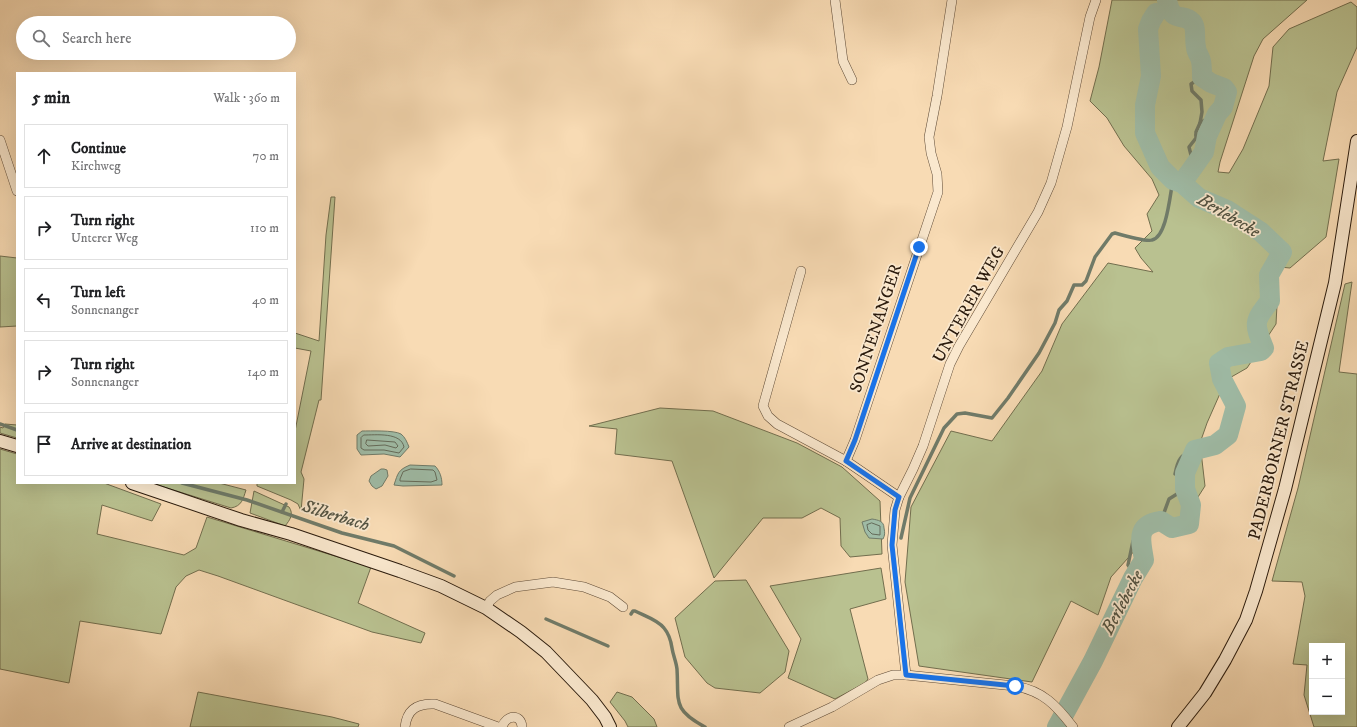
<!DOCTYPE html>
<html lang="en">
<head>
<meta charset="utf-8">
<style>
	:root { --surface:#fff; --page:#f6f6f6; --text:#202124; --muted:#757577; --line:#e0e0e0 }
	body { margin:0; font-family:"IM FELL DW Pica",serif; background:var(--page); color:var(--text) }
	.controls { position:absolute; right:12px; bottom:12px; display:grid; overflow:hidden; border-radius:0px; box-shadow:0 4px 16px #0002 }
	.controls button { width:36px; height:36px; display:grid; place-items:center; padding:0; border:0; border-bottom:1px solid var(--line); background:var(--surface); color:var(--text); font:20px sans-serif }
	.stop { position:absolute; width:12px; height:12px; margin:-9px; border:3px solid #1a73e8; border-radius:50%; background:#fff }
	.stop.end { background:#1a73e8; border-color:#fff; box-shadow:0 1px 4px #0008 }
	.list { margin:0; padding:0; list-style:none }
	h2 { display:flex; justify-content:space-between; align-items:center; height:52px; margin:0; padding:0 16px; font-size:17px }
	h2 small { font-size:13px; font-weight:400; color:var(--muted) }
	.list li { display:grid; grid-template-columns:26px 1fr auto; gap:12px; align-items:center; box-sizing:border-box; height:64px; margin:0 8px 8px; padding:0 8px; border:1px solid var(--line); border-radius:0px }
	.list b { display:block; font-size:15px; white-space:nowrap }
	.list p { margin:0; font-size:13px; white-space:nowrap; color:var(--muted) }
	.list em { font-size:13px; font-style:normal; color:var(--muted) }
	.icon { flex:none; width:22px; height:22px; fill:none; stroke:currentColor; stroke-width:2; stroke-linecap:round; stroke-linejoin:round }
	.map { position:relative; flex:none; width:1357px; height:727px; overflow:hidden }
	.search { position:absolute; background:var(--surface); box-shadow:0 4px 16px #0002; left:16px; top:16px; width:280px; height:44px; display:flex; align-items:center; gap:10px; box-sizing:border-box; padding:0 14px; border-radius:22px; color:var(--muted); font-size:15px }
	.panel { position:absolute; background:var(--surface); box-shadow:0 4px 16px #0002; left:16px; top:72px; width:280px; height:412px; border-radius:0px }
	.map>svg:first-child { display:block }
	.green { fill:#b9c190; stroke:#726e4e; fill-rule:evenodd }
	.water { fill:#9fbca7; stroke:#707b69 }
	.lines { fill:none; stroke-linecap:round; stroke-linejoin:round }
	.shore { stroke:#646b5a; stroke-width:1 }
	.stream { stroke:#707b69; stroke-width:3.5 }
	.river { stroke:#9fbca7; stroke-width:20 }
	.minor-casing { stroke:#5e4a36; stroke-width:10 }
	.secondary-casing { stroke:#2a1a0c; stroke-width:14 }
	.minor { stroke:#fae8ce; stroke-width:9 }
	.secondary { stroke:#fae8ce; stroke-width:12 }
	.route { stroke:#1a73e8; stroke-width:5 }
	.labels { text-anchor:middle; stroke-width:3.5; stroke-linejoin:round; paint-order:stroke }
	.street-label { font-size:17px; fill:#2a1a0c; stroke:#fae8ce }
	.water-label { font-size:18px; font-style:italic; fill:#535342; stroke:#fae8ce }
</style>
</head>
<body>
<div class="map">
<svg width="1357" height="727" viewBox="0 0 1357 727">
	<rect width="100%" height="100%" fill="#f8dbb4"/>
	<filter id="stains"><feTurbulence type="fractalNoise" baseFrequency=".005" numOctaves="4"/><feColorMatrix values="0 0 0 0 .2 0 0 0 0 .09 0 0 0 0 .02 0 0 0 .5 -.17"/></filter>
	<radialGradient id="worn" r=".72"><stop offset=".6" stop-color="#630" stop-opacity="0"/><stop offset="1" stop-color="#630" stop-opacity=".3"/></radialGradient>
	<g class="green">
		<path d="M 1112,0 L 1307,0 L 1263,39 L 1254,56 L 1220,162 L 1218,172 L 1229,173 L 1243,149 L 1269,86 L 1273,47 L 1289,29 L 1351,2 L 1357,7 L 1357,47 L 1337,92 L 1323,161 L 1339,159 L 1326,237 L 1290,268 L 1279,267 L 1276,324 L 1247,368 L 1226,380 L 1207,423 L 1200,443 L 1205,486 L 1184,519 L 1154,529 L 1111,577 L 1098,615 L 1071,601 L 1032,682 L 919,666 L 905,582 L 911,507 L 951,431 L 992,441 L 1042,371 L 1062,324 L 1108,263 L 1153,272 L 1141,258 L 1135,248 L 1152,231 L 1147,214 L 1159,195 L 1152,179 L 1124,146 L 1107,118 L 1090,101 L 1099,67 Z"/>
		<path d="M 331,197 L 335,197 L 321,400 L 319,400 L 301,472 L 304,479 L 301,511 L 298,504 L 291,500 L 257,486 L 257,483 L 295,483 L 295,431 L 311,351 L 295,348 L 295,333 L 319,341 L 326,235 Z"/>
		<path d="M 0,256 L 17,258 L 17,326 L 0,327 Z"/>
		<path d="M 1352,282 L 1339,372 L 1357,374 L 1357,727 L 1314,727 L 1304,695 L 1307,665 L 1293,664 L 1305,596 L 1302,582 L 1272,581 L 1298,488 L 1345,284 ZM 1312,646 L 1342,646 L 1342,712 L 1312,712 Z"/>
		<path d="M 660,408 L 713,411 L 797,443 L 842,467 L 880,501 L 882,554 L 850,557 L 841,546 L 840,518 L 821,508 L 802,518 L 763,518 L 714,578 L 672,461 L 615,454 L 617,429 L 589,426 Z"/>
		<path d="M 5,424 L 17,425 L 17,438 L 0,433 L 0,427 L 3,428 Z"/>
		<path d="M 0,449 L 17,454 L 17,483 L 104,483 L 161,504 L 152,521 L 102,505 L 97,534 L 184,555 L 196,548 L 207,517 L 371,567 L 358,603 L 425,633 L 421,643 L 372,632 L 218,576 L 199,570 L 186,576 L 176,587 L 161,634 L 80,621 L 69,683 L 0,669 Z"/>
		<path d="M 151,483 L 219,483 L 246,490 C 243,499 242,506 231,508 Z"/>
		<path d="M 254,491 L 289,507 C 294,514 290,520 285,526 L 250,513 Z"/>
		<path d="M 881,568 L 886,599 L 850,609 L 868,679 L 865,683 L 835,699 L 788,678 L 801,639 L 770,586 Z"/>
		<path d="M 746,580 L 789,651 L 785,672 L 760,693 L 715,688 L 707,683 L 685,657 L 675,618 L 715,581 Z"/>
		<path d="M 198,692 L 332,717 L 359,724 L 358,727 L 190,727 Z"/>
		<path d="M 617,692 L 632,697 L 654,719 L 657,727 L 628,727 L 625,721 L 610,702 Z"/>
	</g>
	<g class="water">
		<path d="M 362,431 C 370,431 394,430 401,434 C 405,437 407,442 409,447 L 400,457 L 384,454 L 361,455 L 357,449 L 357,435 Z"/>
		<path d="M 410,465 L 435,466 C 440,471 442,478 442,485 L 403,486 L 394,485 C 398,473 398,470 410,465 Z"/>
		<path d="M 381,469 L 384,469 L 387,470 L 388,476 L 382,486 L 376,489 L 372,486 L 369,481 L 371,476 Z"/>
		<path d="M 872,519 C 878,520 884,521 884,528 C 885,533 885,535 883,539 L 869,538 L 865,532 L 862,522 Z"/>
	</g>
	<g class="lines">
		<g class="shore">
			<path d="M 364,435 C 376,435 401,432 404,447 L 399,453 L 384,450 L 364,450 L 361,448 L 361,438 Z"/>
			<path d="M 367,440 L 395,442 L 398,446 L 396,448 L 385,445 L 368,446 L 366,444 Z"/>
			<path d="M 411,469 L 433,470 L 435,472 L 437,480 L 431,482 L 400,481 L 400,479 L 403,472 Z"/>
			<path d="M 872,523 L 880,526 L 880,535 L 872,534 L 868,530 L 867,525 Z"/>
		</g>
		<g class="stream">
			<path d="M 1168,4 L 1175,0"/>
			<path d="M 1200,123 L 1205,120 L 1215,119"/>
			<path d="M 1196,135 L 1203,137 L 1206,140"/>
			<path d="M 1196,163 L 1191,155 L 1189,147 L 1196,138 L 1196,132 L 1200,123 L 1202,112 L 1201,100 L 1192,91 L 1191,84 L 1202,77"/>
			<path d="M 0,424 L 17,430"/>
			<path d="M 1185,478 L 1175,474 C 1178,459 1180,455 1195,450"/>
			<path d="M 182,483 L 247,500 L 342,533 L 394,546 L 454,576"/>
			<path d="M 282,512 L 286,504"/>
			<path d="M 1161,521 L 1169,499 L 1185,489"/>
			<path d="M 901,538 L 910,498 L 944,428 L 957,414 L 965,413 L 992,418 L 1008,398 L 1039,353 L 1055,323 L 1059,310 L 1067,301 L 1074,285 L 1082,285 L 1086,281 L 1095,257 L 1112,234 L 1115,233 C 1122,235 1147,242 1152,240 C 1167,237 1170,194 1173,180"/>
			<path d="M 1135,575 L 1128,565 L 1133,541 L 1140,537"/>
			<path d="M 631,614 L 633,611 L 635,611 C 645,616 658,620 664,628 C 669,634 671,641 672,648 C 673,655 676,661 677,669 C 679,702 672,709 705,727"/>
			<path d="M 546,619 L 608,646"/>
		</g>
		<g class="river">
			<path d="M 1167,0 C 1172,25 1183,12 1192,22 C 1197,28 1194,39 1196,47 C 1196,52 1200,56 1201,61 C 1202,66 1202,72 1202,77 L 1211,83 L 1224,88 L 1227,92 L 1223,107 L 1217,114 L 1207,136 L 1204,152 L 1182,183"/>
			<path d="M 1057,727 L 1093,661 L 1133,578 L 1144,560 C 1141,540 1135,525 1161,521 L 1172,528 L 1189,524 L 1191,505 L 1185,489 L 1185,473 L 1195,450 L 1215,445 L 1228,435 L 1236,406 L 1222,379 L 1219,363 L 1228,357 L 1261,351 L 1264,348 C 1254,324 1253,322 1270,301 L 1269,275 L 1282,252 L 1261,232 L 1227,210 L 1199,198 L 1182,183 L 1173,180 L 1160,167 L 1145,133 L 1145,105 L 1151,76 L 1148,29 L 1151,21 L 1156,13"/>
		</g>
		<defs>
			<g id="minor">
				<path d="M 835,0 L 843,61 L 852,80"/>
				<path d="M 0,140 L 17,191"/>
				<path d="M 801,271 L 763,406 L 768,416 L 777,424 L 846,461"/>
				<path d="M 899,497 L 846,461 L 855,440 L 938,192 L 937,174 L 931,153 L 929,137 L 937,96 L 952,0"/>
				<path d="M 486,608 L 490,601 L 497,595 L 515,587 L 553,582 L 584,587 L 610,597 L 623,607"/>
				<path d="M 906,675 L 892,545 L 895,510 L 899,497 L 913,469 L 923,446 L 950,364 L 959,346 L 1038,212 L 1051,183 L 1067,127 L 1090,17 L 1096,0"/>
				<path d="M 405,727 C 407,709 418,703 435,704 L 498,727"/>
				<path d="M 502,727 C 506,715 521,713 522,727"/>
				<path d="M 789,727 L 832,707 L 878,680 L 893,675 L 906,675 L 1015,686 C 1043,691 1056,705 1073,727"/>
			</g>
			<g id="secondary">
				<path d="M 0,441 L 17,446"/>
				<path d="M 132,483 L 241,520 L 291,534 L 400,571 L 441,586 L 486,608 L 521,632 L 546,652 L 592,700 L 605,717 L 610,727"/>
				<path d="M 1178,727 L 1205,693 L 1225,660 L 1246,620 L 1256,591 L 1285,489 L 1335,283 L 1357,141"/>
			</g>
		</defs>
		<use href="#minor" class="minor-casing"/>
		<use href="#secondary" class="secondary-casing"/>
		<use href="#minor" class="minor"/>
		<use href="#secondary" class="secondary"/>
	</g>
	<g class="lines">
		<path class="route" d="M 919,247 L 855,440 L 846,461 L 899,497 L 895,510 L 892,545 L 906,675 L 1015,686"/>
	</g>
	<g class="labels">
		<g class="street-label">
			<text transform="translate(968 304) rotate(-61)" y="6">UNTERER WEG</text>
			<text transform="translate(875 328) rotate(-72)" y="6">SONNENANGER</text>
			<text transform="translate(1278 440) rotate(-76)" y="6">PADERBORNER STRASSE</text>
		</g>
		<g class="water-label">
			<text transform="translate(1229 215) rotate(31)" y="6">Berlebecke</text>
			<text transform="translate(336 515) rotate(17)" y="6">Silberbach</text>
			<text transform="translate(1122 602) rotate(-62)" y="6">Berlebecke</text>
		</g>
	</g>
	<rect width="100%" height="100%" filter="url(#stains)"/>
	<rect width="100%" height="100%" fill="url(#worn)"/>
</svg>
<div class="controls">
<button>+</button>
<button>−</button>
</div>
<div class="stop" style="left:1015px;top:686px"></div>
<div class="stop end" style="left:919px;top:247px"></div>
<div class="search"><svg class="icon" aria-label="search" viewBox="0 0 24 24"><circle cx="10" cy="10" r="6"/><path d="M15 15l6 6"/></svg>Search here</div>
<section class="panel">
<h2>5 min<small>Walk · 360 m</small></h2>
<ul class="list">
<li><svg class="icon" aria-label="ahead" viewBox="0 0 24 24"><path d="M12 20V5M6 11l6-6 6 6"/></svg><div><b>Continue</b><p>Kirchweg</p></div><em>70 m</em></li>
<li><svg class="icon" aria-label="right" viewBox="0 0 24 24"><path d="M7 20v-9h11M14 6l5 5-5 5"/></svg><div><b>Turn right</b><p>Unterer Weg</p></div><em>110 m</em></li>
<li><svg class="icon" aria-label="left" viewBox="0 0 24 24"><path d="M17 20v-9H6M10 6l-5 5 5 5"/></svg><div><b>Turn left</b><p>Sonnenanger</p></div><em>40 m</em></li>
<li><svg class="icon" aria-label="right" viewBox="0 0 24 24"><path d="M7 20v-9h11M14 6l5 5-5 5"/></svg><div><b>Turn right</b><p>Sonnenanger</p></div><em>140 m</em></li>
<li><svg class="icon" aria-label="arrive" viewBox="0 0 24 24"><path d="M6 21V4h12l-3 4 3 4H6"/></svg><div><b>Arrive at destination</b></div></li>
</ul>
</section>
</div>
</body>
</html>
